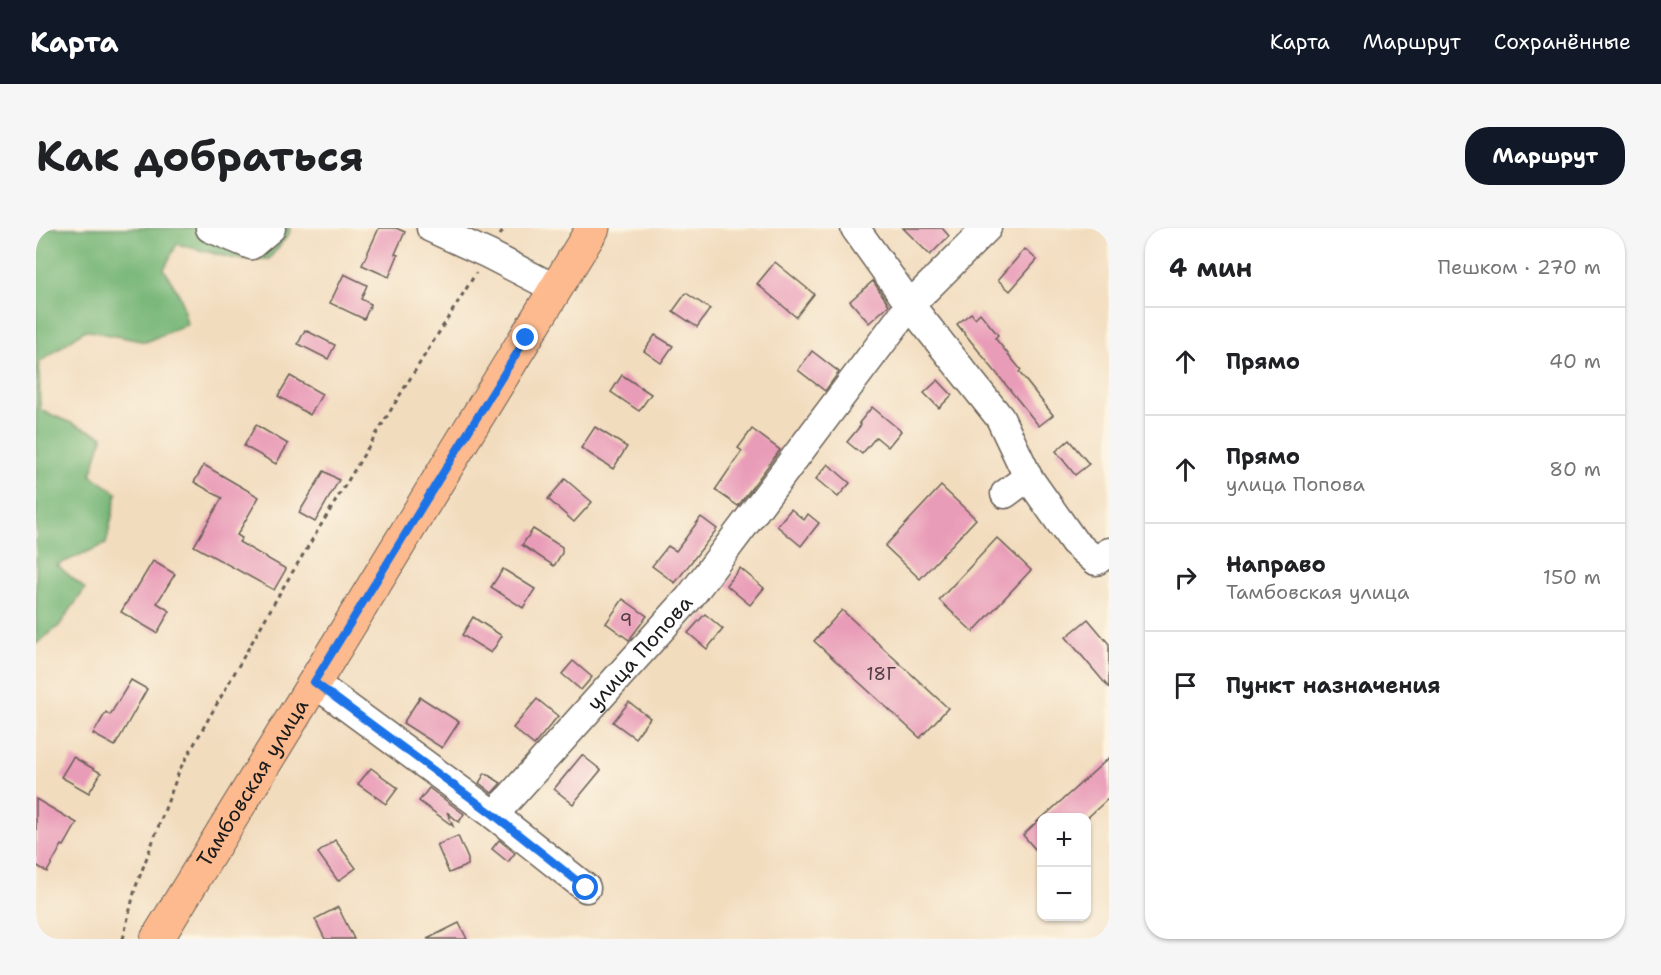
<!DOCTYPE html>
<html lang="ru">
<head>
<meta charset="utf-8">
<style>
	:root { --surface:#fff; --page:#f6f6f6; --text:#202124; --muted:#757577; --line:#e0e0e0; --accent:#111827 }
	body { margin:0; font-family:"Shantell Sans",sans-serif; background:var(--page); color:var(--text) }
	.controls { position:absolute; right:18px; bottom:18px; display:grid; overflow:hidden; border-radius:12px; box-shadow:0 2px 4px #0004 }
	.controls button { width:54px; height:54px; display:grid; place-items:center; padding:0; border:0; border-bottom:2px solid var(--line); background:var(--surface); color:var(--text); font:30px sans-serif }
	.stop { position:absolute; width:18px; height:18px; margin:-14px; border:4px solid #1a73e8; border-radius:50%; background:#fff }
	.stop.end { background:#1a73e8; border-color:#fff; box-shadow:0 2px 6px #0008 }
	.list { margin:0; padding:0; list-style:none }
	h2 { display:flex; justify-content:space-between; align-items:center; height:78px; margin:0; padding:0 24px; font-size:26px }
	h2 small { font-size:20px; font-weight:400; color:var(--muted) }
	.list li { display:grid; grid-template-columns:39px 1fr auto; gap:18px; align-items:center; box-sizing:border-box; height:108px; padding:0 24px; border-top:2px solid var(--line) }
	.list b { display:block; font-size:22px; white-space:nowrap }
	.list p { margin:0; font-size:20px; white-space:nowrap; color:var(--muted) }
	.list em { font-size:20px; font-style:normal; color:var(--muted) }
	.icon { flex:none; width:33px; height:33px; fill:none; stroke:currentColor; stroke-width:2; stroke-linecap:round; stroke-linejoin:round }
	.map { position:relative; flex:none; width:1073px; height:711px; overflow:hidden; border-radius:24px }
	header { display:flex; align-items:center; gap:36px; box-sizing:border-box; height:84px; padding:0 30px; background:var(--accent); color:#fff }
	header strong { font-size:28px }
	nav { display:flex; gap:33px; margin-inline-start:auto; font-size:21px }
	.intro { display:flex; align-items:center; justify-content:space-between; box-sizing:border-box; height:144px; padding:0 36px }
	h1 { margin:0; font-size:42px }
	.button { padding:15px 27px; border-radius:24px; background:var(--accent); color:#fff; font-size:21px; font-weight:700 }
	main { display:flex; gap:36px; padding:0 36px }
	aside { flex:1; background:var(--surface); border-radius:24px; box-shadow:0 2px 4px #0004 }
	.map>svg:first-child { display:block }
	.forest { fill:#7ab87a; stroke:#4b6a4b; stroke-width:1.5 }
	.building { fill:#e99cb8 }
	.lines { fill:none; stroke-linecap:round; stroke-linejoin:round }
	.minor-casing { stroke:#675f55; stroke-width:31 }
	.major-casing { stroke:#675f55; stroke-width:35 }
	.path { stroke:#675f55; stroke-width:3; stroke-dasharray:4.5 4.5; stroke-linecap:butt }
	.minor { stroke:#fff; stroke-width:28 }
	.major { stroke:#fcba8e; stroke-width:33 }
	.route { stroke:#1a73e8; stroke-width:8 }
	.labels { text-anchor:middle; stroke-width:4.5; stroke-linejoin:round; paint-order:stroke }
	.number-label { font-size:18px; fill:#4f3c43 }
	.street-label { font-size:21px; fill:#1c1c1c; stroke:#fcf5e5 }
</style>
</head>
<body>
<header>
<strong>Карта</strong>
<nav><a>Карта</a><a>Маршрут</a><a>Сохранённые</a></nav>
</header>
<div class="intro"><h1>Как добраться</h1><a class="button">Маршрут</a></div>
<main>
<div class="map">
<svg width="1073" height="711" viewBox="0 0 1073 711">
	<rect width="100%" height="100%" fill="#fcf5e5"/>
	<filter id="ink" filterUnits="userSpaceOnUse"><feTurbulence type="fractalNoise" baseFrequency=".0167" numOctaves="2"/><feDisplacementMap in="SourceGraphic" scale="12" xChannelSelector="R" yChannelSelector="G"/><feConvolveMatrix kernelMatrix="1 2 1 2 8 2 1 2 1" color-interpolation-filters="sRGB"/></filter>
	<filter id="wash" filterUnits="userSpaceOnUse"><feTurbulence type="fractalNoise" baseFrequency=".008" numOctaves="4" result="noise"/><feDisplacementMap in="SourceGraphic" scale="24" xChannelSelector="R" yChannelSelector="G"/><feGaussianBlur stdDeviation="1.35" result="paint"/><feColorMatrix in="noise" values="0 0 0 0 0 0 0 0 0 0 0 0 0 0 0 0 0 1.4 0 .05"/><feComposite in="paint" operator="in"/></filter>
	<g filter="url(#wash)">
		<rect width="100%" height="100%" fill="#f2dcbe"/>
		<path class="forest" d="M 0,0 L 254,0 L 253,6 L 233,31 L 199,31 L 141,16 L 128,41 L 145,70 L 151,96 L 110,114 L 49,102 L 3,135 L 4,182 L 67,208 L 55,247 L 81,265 L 70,316 L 21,337 L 49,361 L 23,398 L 0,416 Z"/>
		<g id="blocks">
			<g class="building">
				<path d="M 343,0 L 360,0 L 369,4 L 359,26 L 362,27 L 353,49 L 326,37 Z"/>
				<path d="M 867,0 L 906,0 L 913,8 L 894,27 Z"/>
				<path d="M 989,21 L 1001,32 L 974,63 L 962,52 Z"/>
				<path d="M 739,34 L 778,66 L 760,89 L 721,56 Z"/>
				<path d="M 308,46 L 331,57 L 325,71 L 335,76 L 328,91 L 294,75 Z"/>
				<path d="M 837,53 L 853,77 L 833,95 L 814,73 Z"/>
				<path d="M 650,65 L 674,81 L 661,99 L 637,83 Z"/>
				<path d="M 935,85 L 939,90 L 944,85 L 962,107 L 959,110 L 985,142 L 983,144 L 1017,187 L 1003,198 L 921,96 Z"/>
				<path d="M 269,102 L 299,117 L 292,131 L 262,116 Z"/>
				<path d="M 619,107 L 637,118 L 625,135 L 608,123 Z"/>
				<path d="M 776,123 L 803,144 L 789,163 L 762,142 Z"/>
				<path d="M 586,147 L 615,166 L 603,183 L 575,164 Z"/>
				<path d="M 254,148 L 286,166 L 274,187 L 242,168 Z"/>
				<path d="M 902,152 L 916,167 L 903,180 L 888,165 Z"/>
				<path d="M 836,179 L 865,203 L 852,219 L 840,209 L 826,226 L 811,214 L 825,197 L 823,195 Z"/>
				<path d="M 220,197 L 252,216 L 240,236 L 208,218 Z"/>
				<path d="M 559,199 L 591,219 L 577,241 L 545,220 Z"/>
				<path d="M 716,201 L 744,222 L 702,278 L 679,262 L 706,223 L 702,220 Z"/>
				<path d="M 1033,212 L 1053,236 L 1039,247 L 1020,223 Z"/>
				<path d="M 792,236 L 814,255 L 802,269 L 780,251 Z"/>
				<path d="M 168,237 L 223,269 L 201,307 L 206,310 L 203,314 L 250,341 L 238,362 L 158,318 L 186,270 L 158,254 Z"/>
				<path d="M 288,243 L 303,252 L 279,294 L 263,285 Z"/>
				<path d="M 529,251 L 556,274 L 538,294 L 512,271 Z"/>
				<path d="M 905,258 L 940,291 L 884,351 L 849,318 Z"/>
				<path d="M 755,281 L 768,292 L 772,286 L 783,295 L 765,318 L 741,298 Z"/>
				<path d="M 665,289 L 681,301 L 639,355 L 616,338 L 632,318 L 640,323 Z"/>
				<path d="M 497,301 L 526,319 L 526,325 L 518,338 L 486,317 Z"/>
				<path d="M 961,310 L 995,342 L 937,404 L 903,372 Z"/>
				<path d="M 117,333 L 139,346 L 121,375 L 134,383 L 121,405 L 85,384 L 98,362 L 99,363 Z"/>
				<path d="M 704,340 L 728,360 L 714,377 L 690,357 Z"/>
				<path d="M 467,341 L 499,361 L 487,380 L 455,359 Z"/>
				<path d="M 587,371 L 611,388 L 593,412 L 570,395 Z"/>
				<path d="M 806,382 L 912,480 L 884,510 L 778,413 Z"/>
				<path d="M 669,386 L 687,401 L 671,421 L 652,405 Z"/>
				<path d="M 437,389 L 466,408 L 455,425 L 426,407 Z"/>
				<path d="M 1052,391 L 1073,416 L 1073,460 L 1030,409 Z"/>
				<path d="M 537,433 L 556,449 L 545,462 L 526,446 Z"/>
				<path d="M 95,452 L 111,461 L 79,518 L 57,506 L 70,484 L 74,487 Z"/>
				<path d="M 384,469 L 423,494 L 406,520 L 367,495 Z"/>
				<path d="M 501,471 L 522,488 L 498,517 L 477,500 Z"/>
				<path d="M 593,474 L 614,490 L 599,510 L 577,494 Z"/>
				<path d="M 546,527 L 565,542 L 537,576 L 518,561 Z"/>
				<path d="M 37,529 L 65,545 L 53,565 L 25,549 Z"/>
				<path d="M 1073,530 L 1073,570 L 1051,590 L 1006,590 Z"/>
				<path d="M 335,540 L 362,560 L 350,576 L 322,556 Z"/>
				<path d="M 449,545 L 465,555 L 456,565 L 443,555 Z"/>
				<path d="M 393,560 L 428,586 L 423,594 L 411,584 L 417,598 L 383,573 Z"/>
				<path d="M 0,571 L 41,595 L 28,618 L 26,617 L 11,644 L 0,637 Z"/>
				<path d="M 1005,590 L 1005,628 L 987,607 Z"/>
				<path d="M 422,608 L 432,631 L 432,637 L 413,645 L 401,617 Z"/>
				<path d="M 299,612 L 320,640 L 302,653 L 282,625 Z"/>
				<path d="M 463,612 L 479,625 L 472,634 L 456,621 Z"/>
				<path d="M 302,679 L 318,711 L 289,711 L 279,691 Z"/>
				<path d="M 423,695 L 431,711 L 391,711 Z"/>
			</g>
		</g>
	</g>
	<g filter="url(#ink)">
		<use href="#blocks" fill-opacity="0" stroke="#675f55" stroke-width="1.5"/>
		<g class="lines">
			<defs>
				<g id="minor">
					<path d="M 174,0 L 215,17 L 235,0"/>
					<path d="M 395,0 L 452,26 L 520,61"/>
					<path d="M 819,0 L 874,77 L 964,190 L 992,249 L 1038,314 L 1060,333 L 1073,324"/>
					<path d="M 969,266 L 992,249"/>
					<path d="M 277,454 L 458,587 L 550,660"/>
					<path id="s1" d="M 458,587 L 654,369 L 874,77 L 951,0"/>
				</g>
				<g id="major">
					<path id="s2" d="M 121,711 L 557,0"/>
				</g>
			</defs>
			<use href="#minor" class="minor-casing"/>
			<use href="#major" class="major-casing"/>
			<g class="path">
				<path d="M 464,7 L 469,0"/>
				<path d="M 87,711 L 99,661 L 144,541 L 245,363 L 367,162 L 440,45"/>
			</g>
			<use href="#minor" class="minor"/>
			<use href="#major" class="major"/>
		</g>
	</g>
	<g class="lines" filter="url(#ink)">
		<path class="route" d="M 490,110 L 278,454 L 458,587 L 550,660"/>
	</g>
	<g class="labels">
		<g class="number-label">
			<text x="590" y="398">9</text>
			<text x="845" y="452">18Г</text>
		</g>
		<g class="street-label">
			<text dy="7" stroke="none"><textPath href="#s1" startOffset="218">улица Попова</textPath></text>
			<text dy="7" stroke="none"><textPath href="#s2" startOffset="183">Тамбовская улица</textPath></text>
		</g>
	</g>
</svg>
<div class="controls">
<button>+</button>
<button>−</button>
</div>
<div class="stop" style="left:550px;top:660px"></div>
<div class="stop end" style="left:490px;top:110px"></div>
</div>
<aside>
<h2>4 мин<small>Пешком · 270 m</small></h2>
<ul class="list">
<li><svg class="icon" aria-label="ahead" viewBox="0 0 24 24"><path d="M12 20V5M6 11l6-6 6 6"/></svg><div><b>Прямо</b></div><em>40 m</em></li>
<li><svg class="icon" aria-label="ahead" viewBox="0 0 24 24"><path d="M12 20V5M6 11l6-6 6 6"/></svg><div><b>Прямо</b><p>улица Попова</p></div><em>80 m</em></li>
<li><svg class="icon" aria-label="right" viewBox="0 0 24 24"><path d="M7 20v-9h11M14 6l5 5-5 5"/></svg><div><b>Направо</b><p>Тамбовская улица</p></div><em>150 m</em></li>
<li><svg class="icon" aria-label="arrive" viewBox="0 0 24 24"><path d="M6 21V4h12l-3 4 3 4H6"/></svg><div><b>Пункт назначения</b></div></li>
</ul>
</aside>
</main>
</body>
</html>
